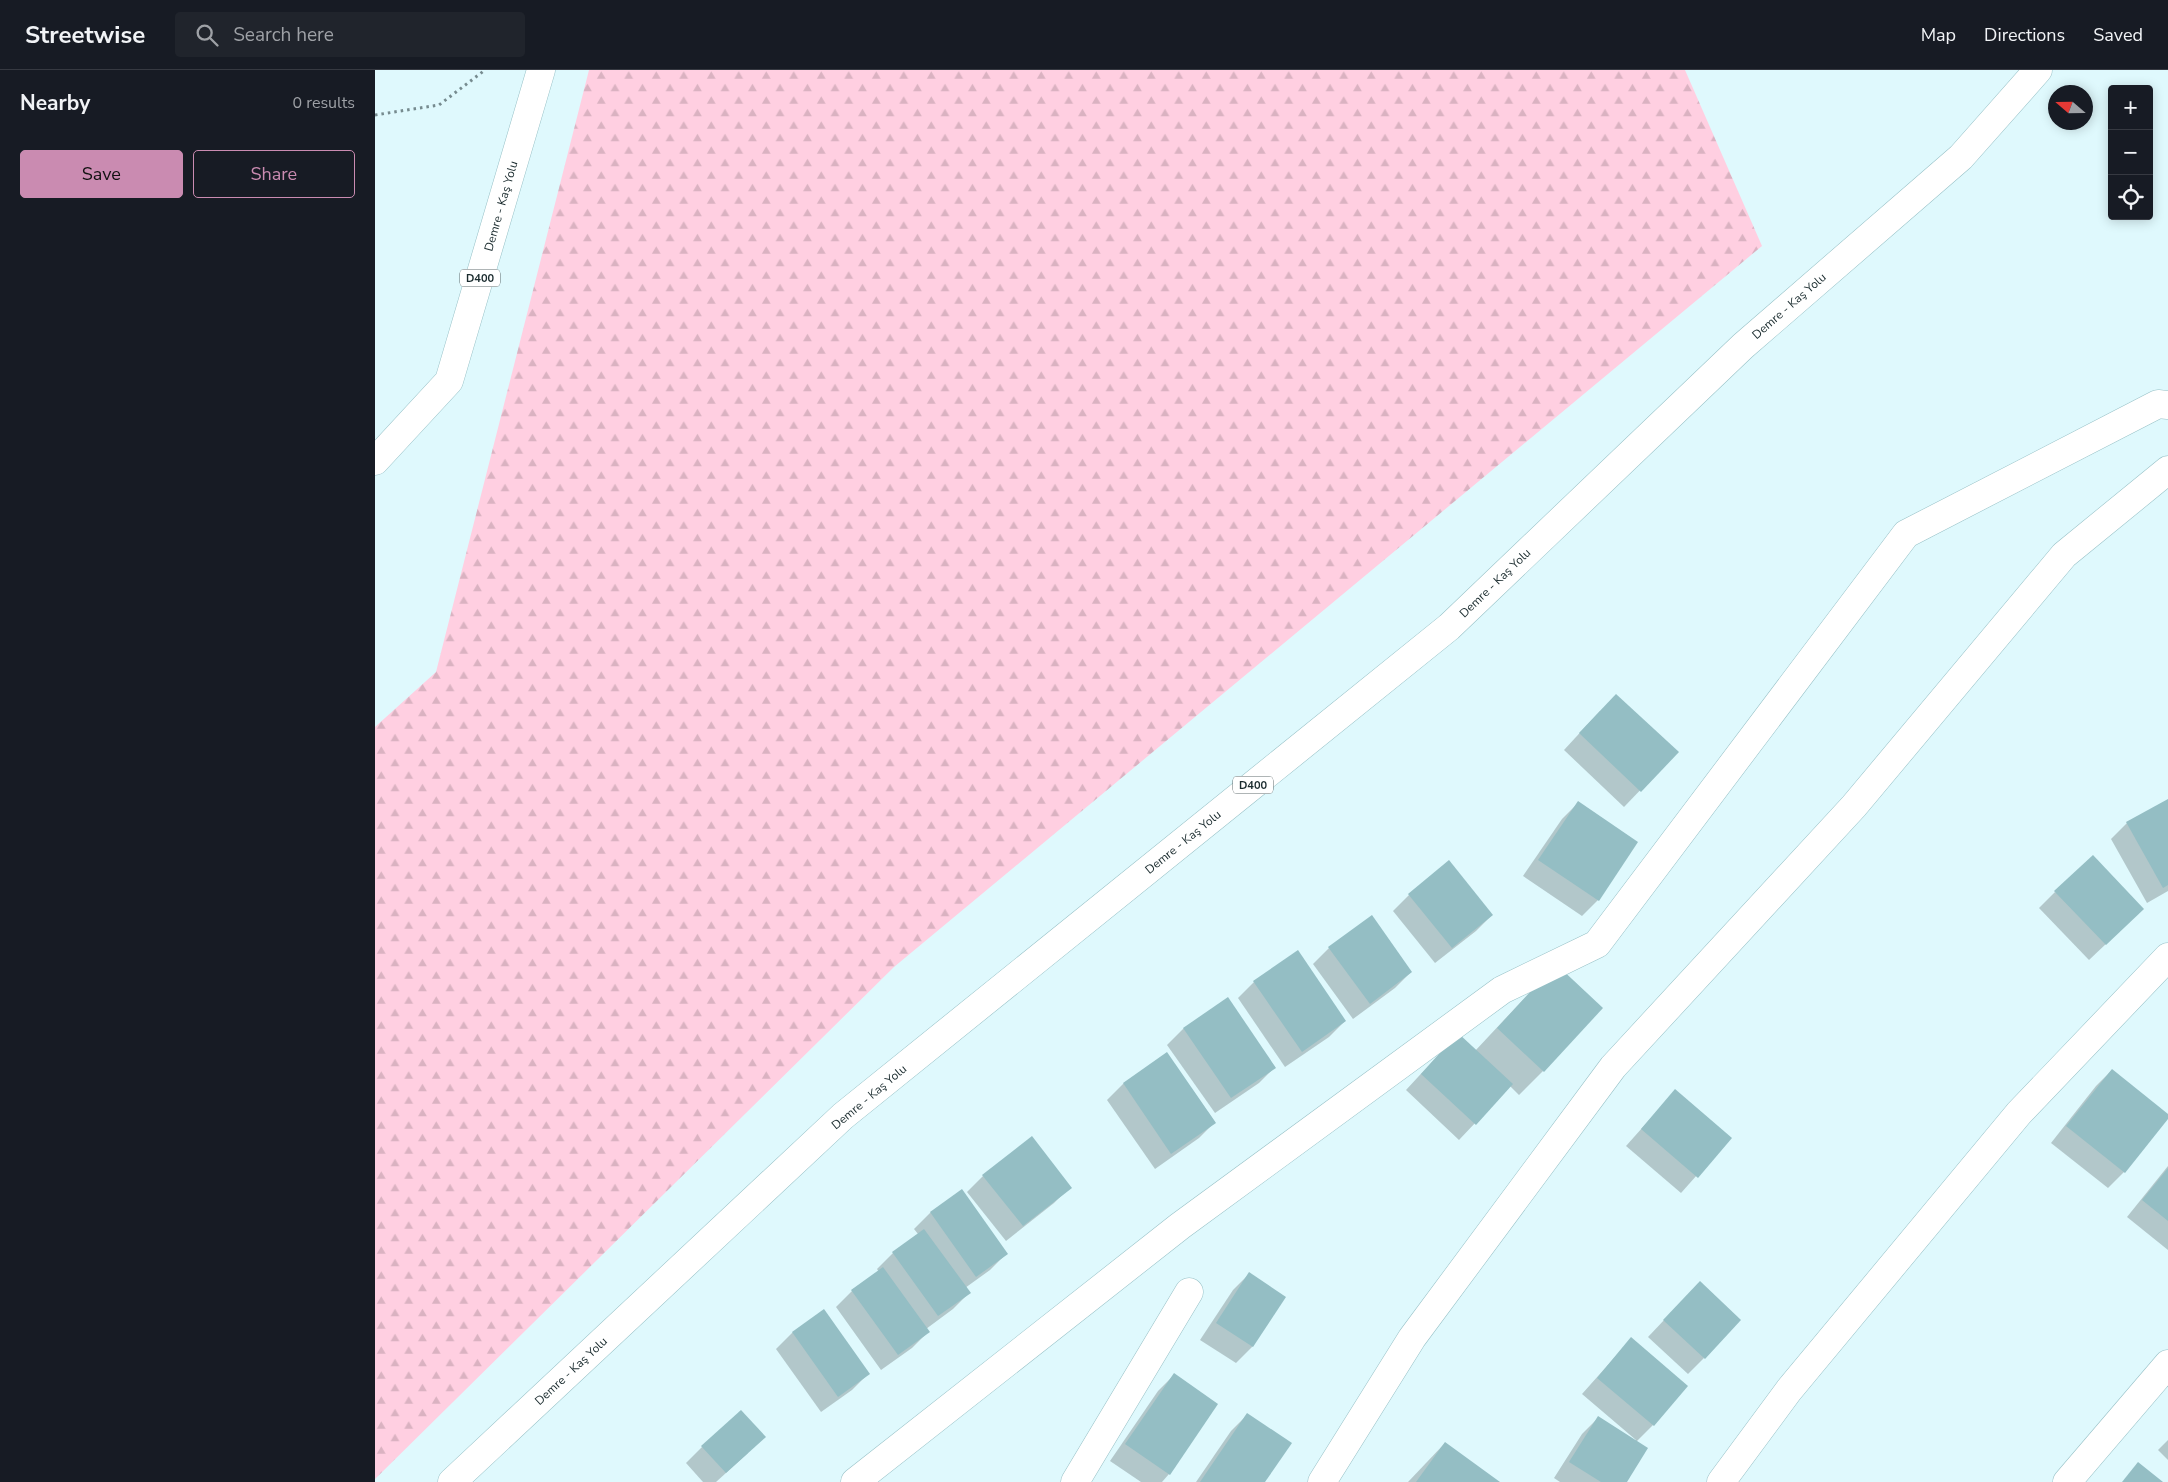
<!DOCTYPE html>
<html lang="en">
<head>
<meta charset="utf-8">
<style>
	:root { --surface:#171b24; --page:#20242c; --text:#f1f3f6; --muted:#9ea1a6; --line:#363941; --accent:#ca8bb1 }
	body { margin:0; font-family:"Nunito Sans",sans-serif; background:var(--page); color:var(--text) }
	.controls { position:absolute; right:15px; top:15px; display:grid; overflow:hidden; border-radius:5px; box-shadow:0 2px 12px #0003 }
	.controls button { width:45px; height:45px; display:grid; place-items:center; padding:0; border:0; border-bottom:1px solid var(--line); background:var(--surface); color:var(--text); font:25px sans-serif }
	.compass { position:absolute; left:1673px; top:15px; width:45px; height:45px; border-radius:50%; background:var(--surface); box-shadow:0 2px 12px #0003; rotate:290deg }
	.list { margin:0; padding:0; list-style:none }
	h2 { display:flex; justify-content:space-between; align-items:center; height:65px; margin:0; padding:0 20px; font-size:21px }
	h2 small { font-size:16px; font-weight:400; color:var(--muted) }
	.actions { display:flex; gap:10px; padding:15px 20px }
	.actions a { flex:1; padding:11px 0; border:1px solid var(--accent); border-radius:5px; text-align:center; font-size:18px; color:var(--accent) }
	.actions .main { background:var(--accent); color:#111 }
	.icon { flex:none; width:28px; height:28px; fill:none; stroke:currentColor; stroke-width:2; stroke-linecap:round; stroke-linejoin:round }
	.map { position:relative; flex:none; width:1793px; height:1412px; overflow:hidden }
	header { display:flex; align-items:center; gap:30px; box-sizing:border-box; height:70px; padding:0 25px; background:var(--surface); border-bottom:1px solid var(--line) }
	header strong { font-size:24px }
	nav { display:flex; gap:28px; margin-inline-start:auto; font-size:18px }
	.search { width:350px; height:45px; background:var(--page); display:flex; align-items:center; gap:12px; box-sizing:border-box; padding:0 18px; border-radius:5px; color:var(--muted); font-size:19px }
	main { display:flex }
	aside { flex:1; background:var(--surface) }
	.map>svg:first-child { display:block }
	.forest { fill:url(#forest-firs) }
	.shadow { fill:#0003 }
	.building { fill:#94bec4 }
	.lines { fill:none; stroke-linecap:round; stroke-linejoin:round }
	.minor-casing { stroke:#96c0c6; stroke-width:29 }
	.highway-casing { stroke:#96c0c6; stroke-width:29 }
	.path { stroke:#768b8f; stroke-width:3; stroke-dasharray:2.5 4; stroke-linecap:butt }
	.minor { stroke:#fff; stroke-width:28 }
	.highway { stroke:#fff; stroke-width:28 }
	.labels { text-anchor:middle; stroke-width:4; stroke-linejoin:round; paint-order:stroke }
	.shield { fill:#fff; stroke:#5f6b6d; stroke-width:1 }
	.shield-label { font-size:11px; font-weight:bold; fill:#1a2b2e }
	.street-label { font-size:12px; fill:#1a2b2e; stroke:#fff }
</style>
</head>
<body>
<header>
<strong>Streetwise</strong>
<div class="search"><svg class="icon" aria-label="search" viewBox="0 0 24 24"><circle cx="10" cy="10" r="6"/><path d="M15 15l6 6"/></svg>Search here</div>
<nav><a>Map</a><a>Directions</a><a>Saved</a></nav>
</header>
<main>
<aside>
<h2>Nearby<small>0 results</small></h2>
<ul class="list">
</ul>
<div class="actions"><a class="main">Save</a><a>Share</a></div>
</aside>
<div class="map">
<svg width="1793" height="1412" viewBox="0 0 1793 1412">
	<defs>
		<pattern id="forest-firs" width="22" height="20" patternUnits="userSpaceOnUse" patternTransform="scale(1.25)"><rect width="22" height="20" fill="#ffcfe1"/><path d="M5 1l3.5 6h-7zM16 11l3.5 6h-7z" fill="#dab2c1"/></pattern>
	</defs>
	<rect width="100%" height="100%" fill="#dff9fd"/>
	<path class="forest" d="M 214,0 L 1310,0 L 1387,176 L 519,897 L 0,1409 L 0,657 L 61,602 Z"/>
	<g class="shadow">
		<path d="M 1225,641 L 1302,682 L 1249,737 L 1189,680 Z"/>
		<path d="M 1793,730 L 1793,821 L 1772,833 L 1736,769 L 1752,753 Z"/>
		<path d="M 1203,733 L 1223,830 L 1207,846 L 1148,806 L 1187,749 Z"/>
		<path d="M 1680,822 L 1751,855 L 1714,890 L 1664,838 Z"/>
		<path d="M 1034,825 L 1117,845 L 1101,861 L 1060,893 L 1018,841 Z"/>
		<path d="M 954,878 L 1036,902 L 1020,918 L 978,949 L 938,894 Z"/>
		<path d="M 879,912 L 970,951 L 954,967 L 910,997 L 863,928 Z"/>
		<path d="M 1157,920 L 1168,1001 L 1144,1025 L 1135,1016 L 1084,1070 L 1031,1020 L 1067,981 L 1100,981 Z"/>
		<path d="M 852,929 L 900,997 L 884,1013 L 840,1043 L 792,975 L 808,959 Z"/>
		<path d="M 792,984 L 840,1052 L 824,1068 L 780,1099 L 732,1030 L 748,1014 Z"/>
		<path d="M 1737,1000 L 1793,1047 L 1749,1102 L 1733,1118 L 1676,1073 L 1721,1016 Z"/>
		<path d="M 1300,1021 L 1355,1068 L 1306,1123 L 1251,1076 Z"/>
		<path d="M 1793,1096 L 1793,1180 L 1752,1147 Z"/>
		<path d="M 608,1106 L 695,1117 L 679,1133 L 631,1171 L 592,1122 Z"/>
		<path d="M 586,1121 L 631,1184 L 615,1200 L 590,1218 L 594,1223 L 578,1239 L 551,1259 L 553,1262 L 537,1278 L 506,1300 L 461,1237 L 477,1221 L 504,1202 L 502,1199 L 518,1183 L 543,1164 L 539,1159 L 555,1143 Z"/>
		<path d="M 874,1204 L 910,1227 L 877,1277 L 861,1293 L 825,1270 L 858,1220 Z"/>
		<path d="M 1309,1229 L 1329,1288 L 1313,1304 L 1273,1267 Z"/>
		<path d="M 448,1241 L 493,1304 L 477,1320 L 446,1342 L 401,1279 L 417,1263 Z"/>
		<path d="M 1256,1269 L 1278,1355 L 1261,1372 L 1251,1412 L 1185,1412 L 1179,1408 L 1207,1364 L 1223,1348 L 1260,1371 L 1261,1370 L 1207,1324 Z"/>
		<path d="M 799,1305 L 794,1404 L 787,1412 L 766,1412 L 735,1391 L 783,1321 Z"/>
		<path d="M 872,1345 L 889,1412 L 821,1412 L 856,1361 Z"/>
		<path d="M 1793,1370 L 1793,1390 L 1783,1380 Z"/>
		<path d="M 1070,1373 L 1123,1412 L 1033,1412 Z"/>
		<path d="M 327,1377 L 373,1383 L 341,1412 L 328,1412 L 311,1393 Z"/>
	</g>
	<g class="building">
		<path d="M 1241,624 L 1304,682 L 1266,722 L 1204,663 Z"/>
		<path d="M 1793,729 L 1793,815 L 1788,818 L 1751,752 Z"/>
		<path d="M 1203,731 L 1263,772 L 1224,831 L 1163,790 Z"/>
		<path d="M 1718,785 L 1769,839 L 1731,875 L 1679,821 Z"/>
		<path d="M 1074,790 L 1118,845 L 1077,878 L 1033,824 Z"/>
		<path d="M 997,845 L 1037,902 L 995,934 L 953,877 Z"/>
		<path d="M 923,880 L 971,951 L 927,982 L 878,911 Z"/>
		<path d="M 1181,894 L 1228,938 L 1169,1002 L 1122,958 Z"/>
		<path d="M 853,927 L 901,998 L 856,1028 L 808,958 Z"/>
		<path d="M 1083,963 L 1138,1014 L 1101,1055 L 1046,1004 Z"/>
		<path d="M 792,982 L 841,1053 L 796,1084 L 748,1013 Z"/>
		<path d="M 1737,999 L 1793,1044 L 1793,1049 L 1750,1103 L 1691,1056 Z"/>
		<path d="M 1300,1019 L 1357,1068 L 1323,1108 L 1266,1059 Z"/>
		<path d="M 657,1066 L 697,1118 L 648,1156 L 607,1105 Z"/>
		<path d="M 1793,1098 L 1793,1151 L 1767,1130 Z"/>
		<path d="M 587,1119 L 633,1184 L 601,1207 L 555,1142 Z"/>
		<path d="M 549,1159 L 596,1223 L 563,1246 L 517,1182 Z"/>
		<path d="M 508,1197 L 555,1262 L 523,1285 L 476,1220 Z"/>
		<path d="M 874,1202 L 911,1227 L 878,1277 L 841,1253 Z"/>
		<path d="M 1325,1211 L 1366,1250 L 1330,1289 L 1288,1250 Z"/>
		<path d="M 449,1239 L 495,1304 L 463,1327 L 417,1262 Z"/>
		<path d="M 1256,1267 L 1313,1316 L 1279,1356 L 1222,1308 Z"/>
		<path d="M 799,1303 L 843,1334 L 795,1405 L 750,1374 Z"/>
		<path d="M 366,1340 L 391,1367 L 351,1403 L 326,1376 Z"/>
		<path d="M 872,1343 L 917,1373 L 890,1412 L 825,1412 Z"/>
		<path d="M 1223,1346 L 1273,1378 L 1252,1412 L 1226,1412 L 1194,1392 Z"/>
		<path d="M 1070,1372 L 1125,1412 L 1041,1412 Z"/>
		<path d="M 1763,1392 L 1788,1412 L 1747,1412 Z"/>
	</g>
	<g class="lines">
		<defs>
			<g id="minor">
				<path d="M 480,1412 L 805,1156 L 1127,920 L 1222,874 L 1531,464 L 1783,334 L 1793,335"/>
				<path d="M 700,1412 L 814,1222"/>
				<path d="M 947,1412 L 1037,1268 L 1238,997 L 1479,736 L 1689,485 L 1793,400"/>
				<path d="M 1346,1412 L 1414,1320 L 1644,1043 L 1793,887"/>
				<path d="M 1692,1412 L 1793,1294"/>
			</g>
			<g id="highway">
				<path d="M 0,391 L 74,311 L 166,0"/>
				<path d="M 77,1412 L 468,1046 L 1074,557 L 1368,276 L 1586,87 L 1663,0"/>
			</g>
		</defs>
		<use href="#minor" class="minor-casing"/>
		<use href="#highway" class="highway-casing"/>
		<path class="path" d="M 0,45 L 64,35 L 110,0"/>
		<use href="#minor" class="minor"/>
		<use href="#highway" class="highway"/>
	</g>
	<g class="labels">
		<g class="shield">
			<rect x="85" y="199.5" width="40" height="17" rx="4"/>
			<rect x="858" y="706.5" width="40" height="17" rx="4"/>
		</g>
		<g class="shield-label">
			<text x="105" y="212">D400</text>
			<text x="878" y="719">D400</text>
		</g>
		<g class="street-label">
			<text transform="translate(126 136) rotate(-74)" y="4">Demre - Kaş Yolu</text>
			<text transform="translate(1414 236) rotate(-41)" y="4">Demre - Kaş Yolu</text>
			<text transform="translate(1120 513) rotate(-44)" y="4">Demre - Kaş Yolu</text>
			<text transform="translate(808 772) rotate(-39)" y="4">Demre - Kaş Yolu</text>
			<text transform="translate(494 1027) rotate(-40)" y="4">Demre - Kaş Yolu</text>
			<text transform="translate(196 1301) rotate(-43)" y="4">Demre - Kaş Yolu</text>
		</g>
	</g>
</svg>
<div class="controls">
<button>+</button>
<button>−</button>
<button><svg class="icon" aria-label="locate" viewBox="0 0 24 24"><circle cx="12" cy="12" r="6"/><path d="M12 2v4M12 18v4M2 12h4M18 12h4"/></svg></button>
</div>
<svg class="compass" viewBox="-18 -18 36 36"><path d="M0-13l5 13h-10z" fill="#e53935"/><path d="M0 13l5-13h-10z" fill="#9ea1a6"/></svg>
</div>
</main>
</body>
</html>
